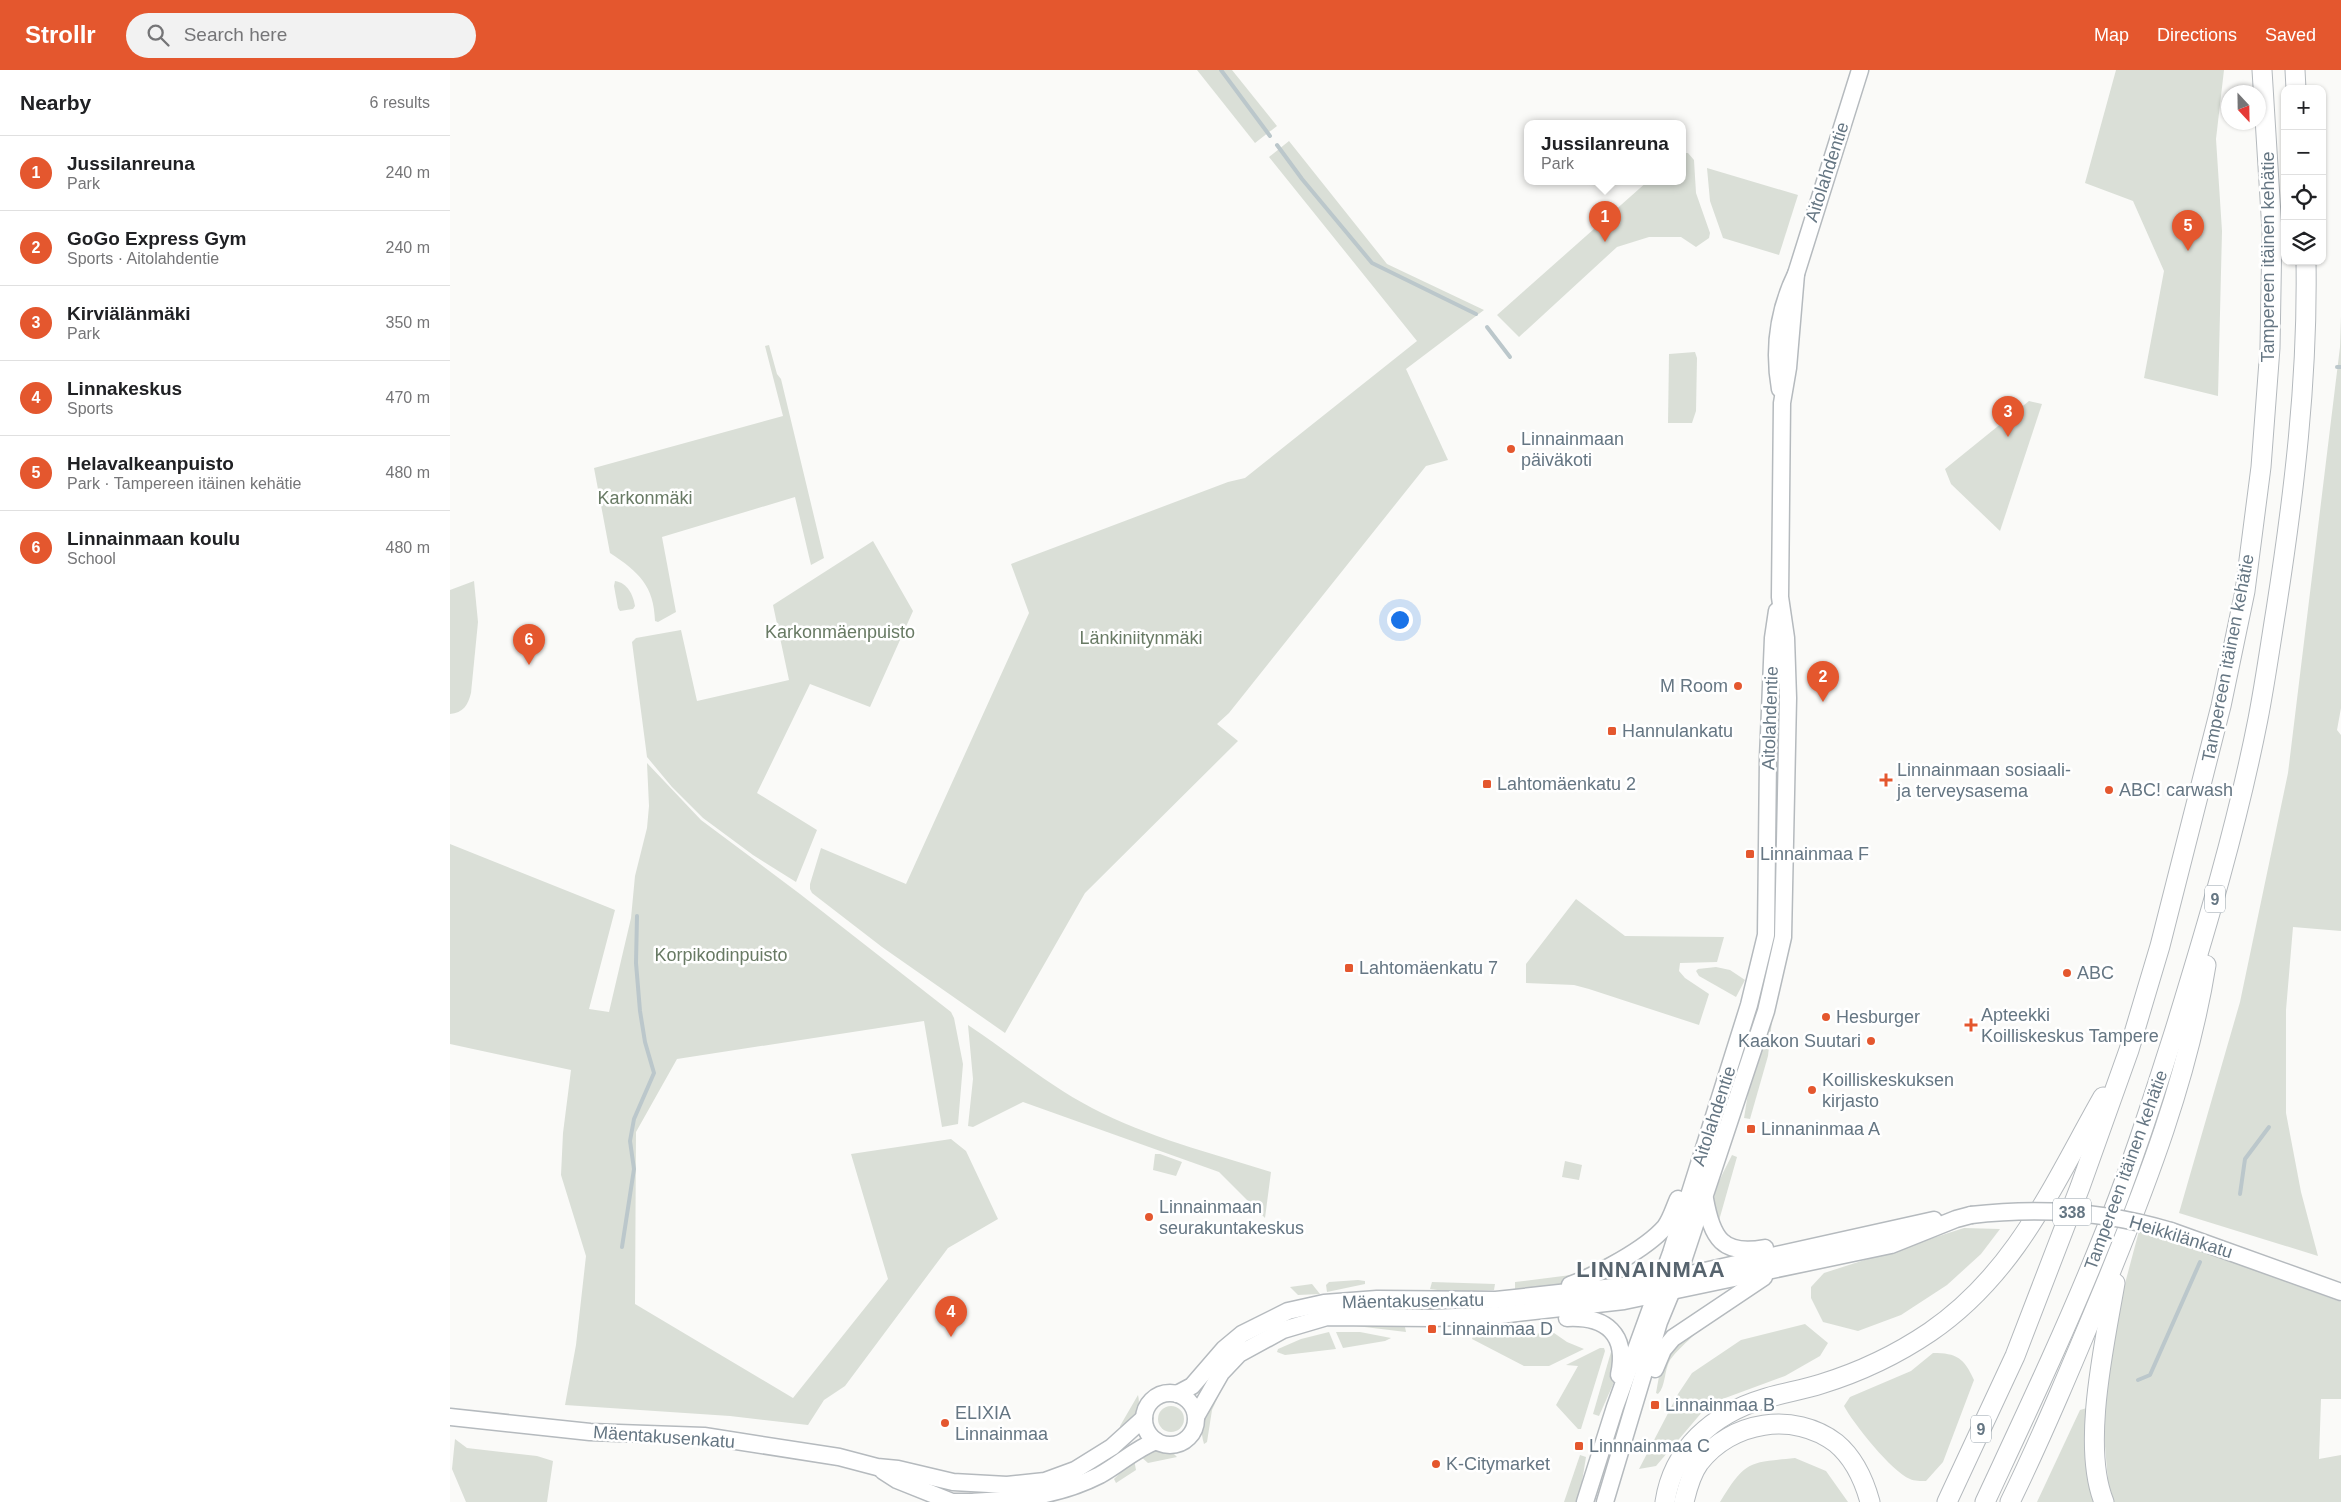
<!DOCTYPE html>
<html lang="en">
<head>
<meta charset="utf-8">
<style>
	:root { --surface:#fff; --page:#f2f2f2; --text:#202124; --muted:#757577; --line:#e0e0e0; --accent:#e4572e }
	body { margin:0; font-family:Helvetica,sans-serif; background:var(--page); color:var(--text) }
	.controls { position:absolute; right:15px; top:15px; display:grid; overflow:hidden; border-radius:10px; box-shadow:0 1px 4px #0004 }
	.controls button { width:45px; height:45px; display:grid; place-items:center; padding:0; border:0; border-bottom:1px solid var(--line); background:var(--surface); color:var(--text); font:25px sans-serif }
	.compass { position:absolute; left:1771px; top:15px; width:45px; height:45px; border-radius:50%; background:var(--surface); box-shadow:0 1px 4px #0004; rotate:158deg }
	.you { position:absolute; left:949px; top:549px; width:18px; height:18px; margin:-12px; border:4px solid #fff; border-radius:50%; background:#1a73e8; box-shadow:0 0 0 8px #1a73e833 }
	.badge { display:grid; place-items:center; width:32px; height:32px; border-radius:50%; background:var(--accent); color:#fff; font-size:16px; font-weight:700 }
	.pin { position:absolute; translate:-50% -41px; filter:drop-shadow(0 1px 2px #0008) }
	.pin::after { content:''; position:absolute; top:26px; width:18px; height:15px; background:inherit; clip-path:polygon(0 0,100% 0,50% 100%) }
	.popup { position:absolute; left:1074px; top:50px; width:162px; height:65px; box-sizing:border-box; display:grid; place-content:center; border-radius:10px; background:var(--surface); filter:drop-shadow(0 1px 4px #0005); font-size:16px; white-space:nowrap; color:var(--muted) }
	.popup b { font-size:19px; color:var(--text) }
	.popup::after { content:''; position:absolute; left:50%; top:100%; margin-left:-10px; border:10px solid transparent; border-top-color:var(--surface) }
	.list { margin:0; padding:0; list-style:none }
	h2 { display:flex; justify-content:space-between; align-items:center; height:65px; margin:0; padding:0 20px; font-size:21px }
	h2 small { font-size:16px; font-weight:400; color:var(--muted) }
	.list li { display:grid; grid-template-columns:32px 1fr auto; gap:15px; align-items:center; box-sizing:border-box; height:75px; padding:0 20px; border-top:1px solid var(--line) }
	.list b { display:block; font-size:19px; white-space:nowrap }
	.list p { margin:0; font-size:16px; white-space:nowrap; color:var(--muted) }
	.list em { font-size:16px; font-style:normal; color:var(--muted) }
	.icon { flex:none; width:28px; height:28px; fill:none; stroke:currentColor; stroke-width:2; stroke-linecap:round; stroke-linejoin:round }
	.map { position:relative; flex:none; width:1891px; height:1432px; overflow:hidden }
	header { display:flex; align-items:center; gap:30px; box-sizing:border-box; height:70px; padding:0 25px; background:var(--accent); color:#fff }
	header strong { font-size:24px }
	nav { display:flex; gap:28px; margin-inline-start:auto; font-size:18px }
	.search { width:350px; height:45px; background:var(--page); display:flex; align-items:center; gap:12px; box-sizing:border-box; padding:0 18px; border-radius:28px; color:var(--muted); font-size:19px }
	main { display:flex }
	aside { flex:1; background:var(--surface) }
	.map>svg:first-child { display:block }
	.green { fill:#dadfd7 }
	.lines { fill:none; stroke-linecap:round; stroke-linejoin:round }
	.stream { stroke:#bbc7cb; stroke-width:4 }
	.major-casing { stroke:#b5babe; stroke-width:19 }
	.highway-casing { stroke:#b4b9bd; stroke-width:21 }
	.major { stroke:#fff; stroke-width:16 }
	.highway { stroke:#fff; stroke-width:19 }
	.major-bridge-casing { stroke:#b5babe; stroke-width:19; stroke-linecap:butt }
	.major-bridge { stroke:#fff; stroke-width:16 }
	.poi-dot { fill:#e4572e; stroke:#fff; stroke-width:2 }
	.labels { text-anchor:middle; stroke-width:5; stroke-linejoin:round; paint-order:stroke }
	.shield { fill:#fff; stroke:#939fa8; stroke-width:1 }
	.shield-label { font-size:16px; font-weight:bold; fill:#657683 }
	.street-label { font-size:18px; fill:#657683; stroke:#fff }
	.poi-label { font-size:18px; fill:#657683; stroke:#fff; text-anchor:start }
	.park-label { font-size:18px; fill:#687a64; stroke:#fff }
	.district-label { font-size:22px; font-weight:bold; letter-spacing:1px; fill:#57646e; stroke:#fff }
</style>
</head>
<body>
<header>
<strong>Strollr</strong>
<div class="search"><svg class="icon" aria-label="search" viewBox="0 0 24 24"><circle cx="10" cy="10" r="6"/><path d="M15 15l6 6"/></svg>Search here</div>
<nav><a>Map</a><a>Directions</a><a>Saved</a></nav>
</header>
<main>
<aside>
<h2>Nearby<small>6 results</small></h2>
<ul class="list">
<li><span class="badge">1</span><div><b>Jussilanreuna</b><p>Park</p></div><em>240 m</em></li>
<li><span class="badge">2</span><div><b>GoGo Express Gym</b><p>Sports · Aitolahdentie</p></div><em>240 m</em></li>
<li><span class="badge">3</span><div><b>Kirviälänmäki</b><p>Park</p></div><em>350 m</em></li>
<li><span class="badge">4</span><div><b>Linnakeskus</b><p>Sports</p></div><em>470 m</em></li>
<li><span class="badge">5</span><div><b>Helavalkeanpuisto</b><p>Park · Tampereen itäinen kehätie</p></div><em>480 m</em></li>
<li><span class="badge">6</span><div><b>Linnainmaan koulu</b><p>School</p></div><em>480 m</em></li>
</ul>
</aside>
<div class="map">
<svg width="1891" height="1432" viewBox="0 0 1891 1432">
	<rect width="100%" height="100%" fill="#fafaf8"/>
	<g class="green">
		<path d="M 747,0 L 782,0 L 827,56 L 805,73 Z"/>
		<path d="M 1666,0 L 1774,0 L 1766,69 L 1772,161 L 1768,326 L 1694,308 L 1714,201 L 1683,131 L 1635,113 Z"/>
		<path d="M 839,71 L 937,194 L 1034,240 L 956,299 L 998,390 L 976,396 L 779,643 L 767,654 L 788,671 L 635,823 L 555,963 L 432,877 L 362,823 L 360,819 L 360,814 L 371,778 L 456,814 L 579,543 L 561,494 L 778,412 L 795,408 L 967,271 L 819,87 Z"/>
		<path d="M 1233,83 L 1238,83 L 1244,90 L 1246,123 L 1260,163 L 1259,168 L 1246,177 L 1231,167 L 1199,167 L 1167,177 L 1069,267 L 1047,245 L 1198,111 L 1232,111 Z"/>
		<path d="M 1257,98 L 1348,125 L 1329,185 L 1273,168 L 1260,131 Z"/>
		<path d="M 1891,246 L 1891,638 L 1887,660 L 1891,665 L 1891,861 L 1843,857 L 1836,940 L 1836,1043 L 1851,1122 L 1868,1186 L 1729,1143 L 1790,932 L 1838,703 L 1890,277 Z"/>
		<path d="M 319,275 L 327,304 L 331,309 L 374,488 L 361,495 L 345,427 L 212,467 L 226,542 L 208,552 L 205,551 C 204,516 189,502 160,483 L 144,398 L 333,346 L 315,276 Z"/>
		<path d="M 1245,282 L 1247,288 L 1246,341 L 1242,353 L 1218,353 L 1219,284 Z"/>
		<path d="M 1579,331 L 1592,334 L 1550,461 L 1501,414 L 1495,399 Z"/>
		<path d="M 423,471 L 463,541 L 420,637 L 360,614 L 307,723 L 367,760 L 346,812 L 303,785 L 253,748 L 222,717 L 197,687 L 182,572 L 186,568 L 231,560 L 247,631 L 339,610 L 323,535 Z"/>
		<path d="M 24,511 L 28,552 L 21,623 C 18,635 13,643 0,644 L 0,520 Z"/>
		<path d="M 165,511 C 178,513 183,525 185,536 L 183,539 L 170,541 L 168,538 L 164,516 Z"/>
		<path d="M 197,693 L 251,750 L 350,824 L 501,942 L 504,948 L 513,994 L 508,1054 L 492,1057 L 474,951 L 227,989 L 186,1062 L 185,1234 L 343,1328 L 438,1209 L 401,1084 L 501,1069 L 516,1081 L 548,1149 L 498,1178 L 395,1316 L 374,1330 L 358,1355 L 280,1346 L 115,1335 L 126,1275 L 136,1186 L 111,1105 L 113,1063 L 121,1000 L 0,974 L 0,774 L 165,840 L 139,939 L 159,942 L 181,848 L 185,806 L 197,758 L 199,736 Z"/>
		<path d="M 1126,829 L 1175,866 L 1274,867 L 1267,892 L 1230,893 L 1229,901 L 1235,908 L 1259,924 L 1249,955 L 1139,919 L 1124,915 L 1076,913 L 1076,894 Z"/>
		<path d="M 1266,897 L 1280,900 L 1295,910 L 1286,927 L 1249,906 L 1246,901 L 1248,899 Z"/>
		<path d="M 1320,950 L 1322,951 L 1318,986 L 1300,1049 L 1294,1048 L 1299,1017 Z"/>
		<path d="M 518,955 C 559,982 598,1015 642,1038 C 697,1067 761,1083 821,1102 L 815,1148 L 769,1102 L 573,1032 L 523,1057 L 518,1056 L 523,1009 Z"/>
		<path d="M 705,1084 L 710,1084 L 732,1092 L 726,1106 L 703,1100 Z"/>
		<path d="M 1282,1085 L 1287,1087 L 1268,1154 C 1256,1129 1271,1108 1282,1085 Z"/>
		<path d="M 1115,1091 L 1132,1095 L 1129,1110 L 1112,1107 Z"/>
		<path d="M 1514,1158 L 1550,1159 L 1531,1184 L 1497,1215 L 1451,1245 L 1408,1261 L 1373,1252 L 1361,1228 L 1361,1217 L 1374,1203 Z"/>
		<path d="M 1689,1161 L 1755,1181 L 1891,1232 L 1891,1329 L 1871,1329 L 1869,1389 L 1891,1385 L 1891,1432 L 1662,1432 L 1659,1423 L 1652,1341 L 1669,1236 Z"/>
		<path d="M 1167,1182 L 1170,1183 L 1112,1214 L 1065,1219 L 1065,1212 L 1121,1205 Z"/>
		<path d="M 908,1210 L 915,1211 L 915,1214 L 877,1222 L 876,1215 L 879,1212 Z"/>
		<path d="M 982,1212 L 1045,1214 L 1044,1220 L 1002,1222 L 980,1219 Z"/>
		<path d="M 862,1214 L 870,1224 L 848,1225 L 840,1217 Z"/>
		<path d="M 1024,1252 L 1045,1253 L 1046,1255 L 1009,1261 L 1008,1256 Z"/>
		<path d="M 935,1253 L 955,1257 L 956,1262 L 898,1255 Z"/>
		<path d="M 1355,1254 L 1378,1273 L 1370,1286 L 1335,1306 L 1259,1334 L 1206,1396 L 1189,1399 L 1228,1324 L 1242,1303 L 1291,1270 Z"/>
		<path d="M 1245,1259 L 1245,1264 C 1237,1272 1226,1281 1220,1290 C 1214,1300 1216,1316 1208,1324 L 1206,1323 L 1212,1290 Z"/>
		<path d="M 879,1262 L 886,1279 L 835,1285 L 827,1282 L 828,1279 L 851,1269 Z"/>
		<path d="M 886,1262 L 910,1262 L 941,1268 L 935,1271 L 893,1278 Z"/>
		<path d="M 1104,1263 L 1117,1272 L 1134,1279 L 1099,1296 L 1074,1296 L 1022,1269 L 1023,1266 Z"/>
		<path d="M 1163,1275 L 1165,1310 L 1149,1346 L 1143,1344 Z"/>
		<path d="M 1150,1278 L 1154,1278 L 1155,1281 L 1131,1359 L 1128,1359 L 1106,1335 L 1128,1296 L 1116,1295 Z"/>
		<path d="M 1483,1283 C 1507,1283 1514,1288 1524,1310 L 1493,1392 L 1476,1411 C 1471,1411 1464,1411 1460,1409 C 1442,1402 1403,1353 1394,1336 L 1400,1327 L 1461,1301 Z"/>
		<path d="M 770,1317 L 772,1318 L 762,1340 L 757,1372 L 754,1374 C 747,1349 758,1338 770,1317 Z"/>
		<path d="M 688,1325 C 692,1342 682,1350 670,1360 L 670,1356 Z"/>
		<circle cx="721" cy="1349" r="13"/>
		<path d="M 1637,1338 L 1643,1432 L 1587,1432 L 1630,1340 Z"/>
		<path d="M 5,1369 L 17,1378 L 87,1386 L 103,1391 L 97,1432 L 16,1432 L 2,1399 Z"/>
		<path d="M 709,1378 L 723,1383 L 727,1387 L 698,1393 L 689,1385 Z"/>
		<path d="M 1130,1385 L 1136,1387 L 1130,1424 L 1126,1432 L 1114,1432 Z"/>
		<path d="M 1345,1388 L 1376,1401 L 1398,1432 L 1270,1432 C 1296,1390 1298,1393 1345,1388 Z"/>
		<path d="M 684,1389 L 686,1400 L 666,1413 L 664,1409 Z"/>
	</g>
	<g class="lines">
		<g class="stream">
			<path d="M 771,0 L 820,66"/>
			<path d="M 827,75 L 852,109 L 922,193 L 1026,244"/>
			<path d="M 1037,257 L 1060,287"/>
			<path d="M 1887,297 L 1891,297"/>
			<path d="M 1790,1124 L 1795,1089 L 1819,1057"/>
			<path d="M 172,1177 L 184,1099 L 180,1071 L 184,1049 L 204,1003 L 195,972 L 190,941 L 186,893 L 187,846"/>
			<path d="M 1688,1310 L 1700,1305 L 1750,1192"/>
		</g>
		<defs>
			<g id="major">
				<path d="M 1330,319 C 1323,279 1328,241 1346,204 L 1410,0"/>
				<path d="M 1255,1129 C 1262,1168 1272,1186 1315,1178"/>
				<path d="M 1721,1161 L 1891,1222"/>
				<path d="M 1120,1215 C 1147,1205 1196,1179 1215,1157 C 1221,1149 1224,1138 1228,1129"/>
				<path d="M 1117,1248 C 1156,1246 1178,1264 1169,1305"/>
				<path d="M 1205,1299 L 1213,1280 L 1223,1268 L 1314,1207"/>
				<circle cx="720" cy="1349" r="26"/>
				<path d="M 727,1324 L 742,1316 L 774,1279 L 792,1264 L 838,1241 L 874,1233 L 927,1229 L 1046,1230 L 1173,1216 L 1250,1202 L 1484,1150"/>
				<path d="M 747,1345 L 771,1303 L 789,1284 L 833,1260 L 877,1247 L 983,1248 L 1050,1245 L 1174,1231 L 1441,1175 L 1506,1149 L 1521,1145"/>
				<path d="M 0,1347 L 140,1362 L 254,1366 L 389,1387 L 427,1397 L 448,1399 L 503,1412 L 557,1415 L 595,1411 L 625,1400 L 662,1377 L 694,1348"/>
				<path d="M 433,1401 L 447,1410 L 502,1432 L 519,1432"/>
				<path d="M 521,1432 C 568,1429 607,1427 650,1405 C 670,1394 685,1379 706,1371"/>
				<path d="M 1135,1432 L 1165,1337 L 1221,1183 L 1299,935 L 1316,865 L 1318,688 L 1323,568 L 1327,541"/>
				<path d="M 1155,1432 L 1209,1252 L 1228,1206 L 1316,941 L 1333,867 L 1338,628 L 1336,568 L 1330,527 L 1332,333 L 1338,298 L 1346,204"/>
			</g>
			<g id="highway">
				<path d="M 1845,0 L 1846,19"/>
				<path d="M 1215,1432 C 1223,1379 1263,1344 1313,1329 C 1332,1323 1352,1320 1371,1314 C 1410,1302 1446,1285 1480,1262 C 1566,1203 1603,1115 1653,1027"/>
				<path d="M 1234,1432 C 1237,1419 1241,1404 1249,1393 C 1281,1351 1344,1341 1386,1373 C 1404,1388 1414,1410 1420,1432"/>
				<path d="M 1497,1432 L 1565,1286 L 1630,1117 L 1679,980 L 1710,876 L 1771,636 L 1795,521 L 1811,397 L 1820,278 L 1822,161 L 1812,0"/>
				<path d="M 1535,1432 C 1574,1348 1614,1264 1649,1177 C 1678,1107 1701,1035 1724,963 C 1756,859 1787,756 1808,649 C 1815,613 1820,577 1826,540 C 1844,425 1858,308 1856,191"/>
				<path d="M 1560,1432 C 1594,1362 1624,1290 1654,1218 C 1697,1113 1738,1007 1756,895"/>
				<path d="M 1654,1432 C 1631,1376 1655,1272 1665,1213"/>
			</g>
		</defs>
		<use href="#major" class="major-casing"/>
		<use href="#highway" class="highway-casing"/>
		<use href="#major" class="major"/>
		<use href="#highway" class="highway"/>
		<defs>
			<path id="major-bridge" d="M 1521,1145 C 1589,1137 1655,1141 1721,1161"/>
		</defs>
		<use href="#major-bridge" class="major-bridge-casing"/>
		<use href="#major-bridge" class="major-bridge"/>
	</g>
	<g class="poi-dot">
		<circle cx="1061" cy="379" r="5"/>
		<circle cx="1288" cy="616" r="5"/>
		<rect x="1157" y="656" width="10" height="10" rx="2.5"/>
		<path d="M1433.5 702.5h5v5h5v5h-5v5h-5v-5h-5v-5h5z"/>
		<rect x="1032" y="709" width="10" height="10" rx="2.5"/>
		<circle cx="1659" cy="720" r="5"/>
		<rect x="1295" y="779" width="10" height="10" rx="2.5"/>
		<rect x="894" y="893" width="10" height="10" rx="2.5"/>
		<circle cx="1617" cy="903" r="5"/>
		<circle cx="1376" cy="947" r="5"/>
		<path d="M1518.5 947.5h5v5h5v5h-5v5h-5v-5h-5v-5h5z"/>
		<circle cx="1421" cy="971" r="5"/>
		<circle cx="1362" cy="1020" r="5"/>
		<rect x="1296" y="1054" width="10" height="10" rx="2.5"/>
		<circle cx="699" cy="1147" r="5"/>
		<rect x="977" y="1254" width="10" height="10" rx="2.5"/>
		<rect x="1200" y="1330" width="10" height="10" rx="2.5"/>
		<circle cx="495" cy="1353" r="5"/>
		<rect x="1124" y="1371" width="10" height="10" rx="2.5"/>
		<circle cx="986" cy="1394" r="5"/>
	</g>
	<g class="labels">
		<g class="shield">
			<rect x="1755" y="815.5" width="20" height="27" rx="4"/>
			<rect x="1603" y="1128.5" width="38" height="27" rx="4"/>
			<rect x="1521" y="1345.5" width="20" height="27" rx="4"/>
		</g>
		<g class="shield-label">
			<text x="1765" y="835">9</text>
			<text x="1622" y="1148">338</text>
			<text x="1531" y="1365">9</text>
		</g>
		<g class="street-label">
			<text transform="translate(1377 102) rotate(-72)" y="6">Aitolahdentie</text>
			<text transform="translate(1818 187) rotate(-90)" y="6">Tampereen itäinen kehätie</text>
			<text transform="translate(1778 588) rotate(-79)" y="6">Tampereen itäinen kehätie</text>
			<text transform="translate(1320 648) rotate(-88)" y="6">Aitolahdentie</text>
			<text transform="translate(1264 1046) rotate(-72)" y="6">Aitolahdentie</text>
			<text transform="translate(1676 1100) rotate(-70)" y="6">Tampereen itäinen kehätie</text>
			<text transform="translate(1731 1167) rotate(17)" y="6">Heikkilänkatu</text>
			<text transform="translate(963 1231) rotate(-1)" y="6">Mäentakusenkatu</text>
			<text transform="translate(214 1367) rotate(4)" y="6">Mäentakusenkatu</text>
		</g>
		<g class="poi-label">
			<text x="1071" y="375">Linnainmaan<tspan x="1071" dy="21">päiväkoti</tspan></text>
			<text x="1278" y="622" text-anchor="end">M Room</text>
			<text x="1172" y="667">Hannulankatu</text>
			<text x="1447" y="706">Linnainmaan sosiaali-<tspan x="1447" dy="21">ja terveysasema</tspan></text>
			<text x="1047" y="720">Lahtomäenkatu 2</text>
			<text x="1669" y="726">ABC! carwash</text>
			<text x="1310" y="790">Linnainmaa F</text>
			<text x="909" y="904">Lahtomäenkatu 7</text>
			<text x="1627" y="909">ABC</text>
			<text x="1531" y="951">Apteekki<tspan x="1531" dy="21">Koilliskeskus Tampere</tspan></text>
			<text x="1386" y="953">Hesburger</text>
			<text x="1411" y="977" text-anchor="end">Kaakon Suutari</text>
			<text x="1372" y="1016">Koilliskeskuksen<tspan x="1372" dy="21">kirjasto</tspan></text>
			<text x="1311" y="1065">Linnaninmaa A</text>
			<text x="709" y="1143">Linnainmaan<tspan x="709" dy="21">seurakuntakeskus</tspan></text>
			<text x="992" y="1265">Linnainmaa D</text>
			<text x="1215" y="1341">Linnainmaa B</text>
			<text x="505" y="1349">ELIXIA<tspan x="505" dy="21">Linnainmaa</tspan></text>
			<text x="1139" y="1382">Linnnainmaa C</text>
			<text x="996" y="1400">K-Citymarket</text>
		</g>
		<g class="park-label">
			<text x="195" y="434">Karkonmäki</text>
			<text x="390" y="568">Karkonmäenpuisto</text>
			<text x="691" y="574">Länkiniitynmäki</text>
			<text x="271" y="891">Korpikodinpuisto</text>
		</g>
		<g class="district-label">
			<text x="1201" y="1207">LINNAINMAA</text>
		</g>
	</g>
</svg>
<div class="controls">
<button>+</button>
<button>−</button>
<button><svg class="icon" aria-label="locate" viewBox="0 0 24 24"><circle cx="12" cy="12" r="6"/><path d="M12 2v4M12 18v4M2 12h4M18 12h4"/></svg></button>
<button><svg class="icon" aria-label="layers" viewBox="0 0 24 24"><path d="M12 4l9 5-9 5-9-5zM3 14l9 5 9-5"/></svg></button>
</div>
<svg class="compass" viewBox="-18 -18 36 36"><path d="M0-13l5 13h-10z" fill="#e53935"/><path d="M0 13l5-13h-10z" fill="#757577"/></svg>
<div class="you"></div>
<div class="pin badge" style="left:1155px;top:172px">1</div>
<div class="popup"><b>Jussilanreuna</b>Park</div>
<div class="pin badge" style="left:1373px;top:632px">2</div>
<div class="pin badge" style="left:1558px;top:367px">3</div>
<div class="pin badge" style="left:501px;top:1267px">4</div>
<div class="pin badge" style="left:1738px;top:181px">5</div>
<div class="pin badge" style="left:79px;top:595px">6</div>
</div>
</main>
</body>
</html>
